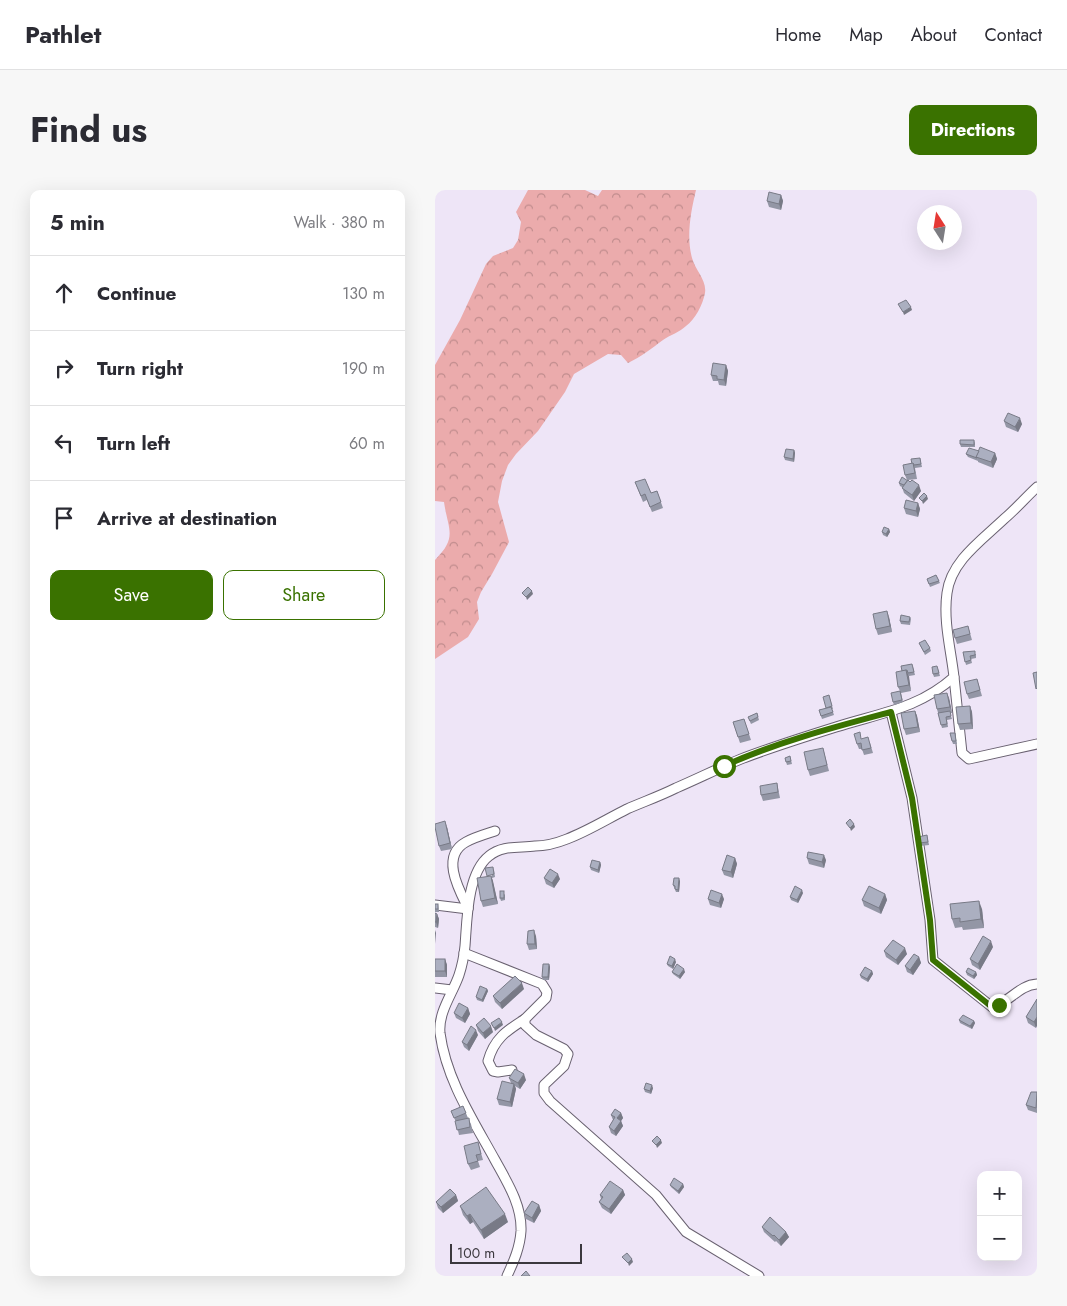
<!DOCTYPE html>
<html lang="en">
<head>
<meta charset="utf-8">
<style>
	:root { --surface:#fff; --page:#f7f7f7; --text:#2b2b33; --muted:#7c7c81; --line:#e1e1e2; --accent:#3a7200 }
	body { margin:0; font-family:Jost,sans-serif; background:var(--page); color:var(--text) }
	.controls { position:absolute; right:15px; bottom:15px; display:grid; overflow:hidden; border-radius:10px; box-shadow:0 5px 20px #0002 }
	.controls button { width:45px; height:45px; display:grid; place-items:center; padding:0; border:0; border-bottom:1px solid var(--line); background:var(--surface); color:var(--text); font:25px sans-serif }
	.compass { position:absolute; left:482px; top:15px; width:45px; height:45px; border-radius:50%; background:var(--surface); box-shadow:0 5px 20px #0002; rotate:348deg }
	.scale { position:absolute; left:15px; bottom:12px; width:132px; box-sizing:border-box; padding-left:5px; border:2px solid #3b383e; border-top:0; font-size:14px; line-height:18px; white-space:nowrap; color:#3b383e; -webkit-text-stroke:4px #eee5f7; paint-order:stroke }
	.stop { position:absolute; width:15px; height:15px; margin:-11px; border:4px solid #3a7200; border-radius:50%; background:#fff }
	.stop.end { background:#3a7200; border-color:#fff; box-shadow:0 1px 5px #0008 }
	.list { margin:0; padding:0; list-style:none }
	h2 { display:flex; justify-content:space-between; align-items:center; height:65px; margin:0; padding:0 20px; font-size:21px }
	h2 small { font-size:16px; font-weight:400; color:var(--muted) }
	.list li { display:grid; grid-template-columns:32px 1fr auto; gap:15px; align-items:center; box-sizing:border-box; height:75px; padding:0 20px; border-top:1px solid var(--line) }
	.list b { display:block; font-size:19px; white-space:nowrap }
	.list em { font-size:16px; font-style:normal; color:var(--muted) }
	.actions { display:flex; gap:10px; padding:15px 20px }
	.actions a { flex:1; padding:11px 0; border:1px solid var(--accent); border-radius:10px; text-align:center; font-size:18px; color:var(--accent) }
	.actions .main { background:var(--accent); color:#fff }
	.icon { flex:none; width:28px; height:28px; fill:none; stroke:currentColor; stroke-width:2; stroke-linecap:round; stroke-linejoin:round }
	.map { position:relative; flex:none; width:602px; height:1086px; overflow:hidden; border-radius:10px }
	header { display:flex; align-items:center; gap:30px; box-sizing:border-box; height:70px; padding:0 25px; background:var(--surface); border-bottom:1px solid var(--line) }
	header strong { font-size:24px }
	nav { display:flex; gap:28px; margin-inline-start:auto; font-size:18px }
	.intro { display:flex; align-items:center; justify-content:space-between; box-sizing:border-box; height:120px; padding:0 30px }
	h1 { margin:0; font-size:35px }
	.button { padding:12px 22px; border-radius:10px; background:var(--accent); color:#fff; font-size:18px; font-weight:700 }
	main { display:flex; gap:30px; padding:0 30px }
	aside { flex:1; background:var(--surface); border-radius:10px; box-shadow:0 5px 20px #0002 }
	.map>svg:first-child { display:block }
	.forest { fill:url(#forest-crowns) }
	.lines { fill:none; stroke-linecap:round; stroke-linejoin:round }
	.minor-casing { stroke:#696170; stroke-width:11 }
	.minor { stroke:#fff; stroke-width:9 }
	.wall { fill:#9396a5 }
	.shaded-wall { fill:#787a86 }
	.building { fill:#abafc0; stroke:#787a86 }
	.route { stroke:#3a7200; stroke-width:6 }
</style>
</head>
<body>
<header>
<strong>Pathlet</strong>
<nav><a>Home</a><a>Map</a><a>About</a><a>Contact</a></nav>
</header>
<div class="intro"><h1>Find us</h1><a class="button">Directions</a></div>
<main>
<aside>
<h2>5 min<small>Walk · 380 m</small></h2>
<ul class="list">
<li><svg class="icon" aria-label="ahead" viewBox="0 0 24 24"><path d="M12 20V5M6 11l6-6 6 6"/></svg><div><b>Continue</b></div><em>130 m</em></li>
<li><svg class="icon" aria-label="right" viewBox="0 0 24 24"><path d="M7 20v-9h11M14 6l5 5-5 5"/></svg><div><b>Turn right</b></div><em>190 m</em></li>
<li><svg class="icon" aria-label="left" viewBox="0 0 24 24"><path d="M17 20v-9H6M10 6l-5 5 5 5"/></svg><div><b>Turn left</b></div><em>60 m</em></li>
<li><svg class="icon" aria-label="arrive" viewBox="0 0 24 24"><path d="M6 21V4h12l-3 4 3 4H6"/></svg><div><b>Arrive at destination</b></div></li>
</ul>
<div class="actions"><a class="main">Save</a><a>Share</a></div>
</aside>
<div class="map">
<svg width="602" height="1086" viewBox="0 0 602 1086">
	<defs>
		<pattern id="forest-crowns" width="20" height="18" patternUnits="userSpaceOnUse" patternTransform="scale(1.25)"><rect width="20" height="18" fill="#ebabac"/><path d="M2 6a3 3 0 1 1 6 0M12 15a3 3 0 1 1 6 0" fill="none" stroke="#c08c8d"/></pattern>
	</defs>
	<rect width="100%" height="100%" fill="#eee5f7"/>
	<path class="forest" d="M 93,0 L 150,0 L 163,6 L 167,0 L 261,0 C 256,21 251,46 257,68 C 260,80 272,90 270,103 C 268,114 260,130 251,136 C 245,142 235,145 228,150 C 217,158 206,167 193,173 L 186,165 L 173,164 L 139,184 L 130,202 L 103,241 L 81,264 L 73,275 L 67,291 L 63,312 L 74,352 L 57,384 L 46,402 L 42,412 L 44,429 L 33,447 L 0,469 L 0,370 C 23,347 13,340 9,312 L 0,311 L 0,175 L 25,130 L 51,74 L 58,66 L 78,58 L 83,50 L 86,32 L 81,22 Z"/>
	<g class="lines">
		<defs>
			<g id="minor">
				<path d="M 519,487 L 527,563 L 534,569 L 602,554"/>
				<path d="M 456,522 L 477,608 L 495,730 L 498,770 L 557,817 C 574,813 584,795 602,794"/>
				<path d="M 0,715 L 33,719"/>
				<path d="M 33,718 C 24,700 5,666 31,652 C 40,647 51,644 60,641"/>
				<path d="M 29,763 L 107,794 L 112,802 L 111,808 L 90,829 L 90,835 L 101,845 L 129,859 L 133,864 L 129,876 L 109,895 L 109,903 L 115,911 L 221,1005 L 251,1042 L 324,1086"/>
				<path d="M 0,798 L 17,800"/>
				<path d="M 77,880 L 63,882 L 58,881 L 53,871 C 59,849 71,841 90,829"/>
				<path d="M 72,1086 C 79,1071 85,1057 86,1041 C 87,1015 72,992 60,970 C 38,930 11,889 5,843 C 3,822 18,803 24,785 C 27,776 29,766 30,756 C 32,731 32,683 54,666 C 67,655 84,658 100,656 C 111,656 122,653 132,649 C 153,641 172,629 192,619 C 208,612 225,606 241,598 C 262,589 284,578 306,569 C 337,557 369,547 401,537 C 445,523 483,519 519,487 C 516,460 508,431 512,403 C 516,371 547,350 569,329 C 581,319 591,307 602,297"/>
			</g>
		</defs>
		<use href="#minor" class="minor-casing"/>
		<use href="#minor" class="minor"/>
	</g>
	<g class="wall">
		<path d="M 346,5 L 348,11 L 346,20 L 334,17 L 332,11 Z"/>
		<path d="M 291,175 L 293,181 L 291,196 L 284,195 L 283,191 L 278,191 L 276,185 Z"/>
		<path d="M 569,231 L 587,234 L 583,242 L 571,237 Z"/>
		<path d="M 539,250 L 540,253 L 540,257 L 526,257 L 525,254 Z"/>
		<path d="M 359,260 L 360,263 L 359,272 L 350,270 L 349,267 Z"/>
		<path d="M 544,261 L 560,263 L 562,269 L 558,278 L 543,272 L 543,271 L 533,267 L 531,264 Z"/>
		<path d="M 485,268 L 487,277 L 480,278 L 482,289 L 473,290 L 486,301 L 479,311 L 469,303 L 467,297 L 465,296 L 464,293 L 472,290 L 470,285 L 477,274 Z"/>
		<path d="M 200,292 L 216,303 L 222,301 L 228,318 L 217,322 L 212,310 L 208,312 Z"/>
		<path d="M 483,313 L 485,319 L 483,327 L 471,324 L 469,318 Z"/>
		<path d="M 454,339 L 455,342 L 452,347 L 448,345 L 447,342 Z"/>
		<path d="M 501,385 L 505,393 L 495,397 L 492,389 Z"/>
		<path d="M 454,427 L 457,442 L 443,445 L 441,439 Z"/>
		<path d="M 475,427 L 476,429 L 475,435 L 466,434 L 465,431 Z"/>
		<path d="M 533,436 L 537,450 L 522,454 L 520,448 Z"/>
		<path d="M 484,453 L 495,458 L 496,461 L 490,465 Z"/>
		<path d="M 528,462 L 541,464 L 541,468 L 536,469 L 537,473 L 531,475 Z"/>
		<path d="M 478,477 L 480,485 L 474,486 L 472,483 L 476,501 L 466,503 L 468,512 L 459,515 L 458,512 L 465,501 L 463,497 L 467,481 Z"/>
		<path d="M 503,479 L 505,486 L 499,487 L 498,484 Z"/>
		<path d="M 542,489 L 547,506 L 534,509 L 532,504 Z"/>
		<path d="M 394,505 L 398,519 L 397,519 L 399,525 L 387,529 L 384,520 L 392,518 Z"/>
		<path d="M 514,508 L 517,523 L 515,523 L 517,529 L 512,530 L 513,537 L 507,538 L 502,519 Z"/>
		<path d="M 535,516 L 537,522 L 538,539 L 525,540 L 523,534 Z"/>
		<path d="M 480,521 L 482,526 L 485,542 L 471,545 L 469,539 Z"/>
		<path d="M 322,523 L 324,530 L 316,534 L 313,527 Z"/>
		<path d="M 309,529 L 316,550 L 305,553 L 298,532 Z"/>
		<path d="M 520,543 L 522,554 L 518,554 L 517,551 Z"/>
		<path d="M 427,549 L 435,553 L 438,563 L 429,565 L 427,559 L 424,559 L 422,554 Z"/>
		<path d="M 388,558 L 394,581 L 375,586 L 373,580 Z"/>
		<path d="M 355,566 L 357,574 L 352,575 L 350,568 Z"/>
		<path d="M 342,593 L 345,608 L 328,611 L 326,605 Z"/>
		<path d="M 12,637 L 17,659 L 6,661 L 4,656 Z"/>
		<path d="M 492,645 L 494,655 L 485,656 L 484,653 Z"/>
		<path d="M 300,668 L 302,674 L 298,688 L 289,685 L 287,680 Z"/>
		<path d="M 372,668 L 391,670 L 389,678 L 374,674 Z"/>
		<path d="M 165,672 L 166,675 L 164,683 L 156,680 L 155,677 Z"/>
		<path d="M 59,680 L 60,687 L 57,688 L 63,714 L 48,717 L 46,711 Z"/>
		<path d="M 109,688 L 125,689 L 119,698 L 111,694 Z"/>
		<path d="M 245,691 L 244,702 L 241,702 L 238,695 Z"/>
		<path d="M 368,703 L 363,713 L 356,710 L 355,707 Z"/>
		<path d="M 70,704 L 70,710 L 66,711 L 65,708 Z"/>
		<path d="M 450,704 L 452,710 L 446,724 L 429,716 L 427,710 Z"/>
		<path d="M 273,709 L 289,709 L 286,718 L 275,715 Z"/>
		<path d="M 0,714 L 3,714 L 4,722 L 0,722 Z"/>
		<path d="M 547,719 L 549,738 L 528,740 L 527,737 L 520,738 L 517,729 Z"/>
		<path d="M 0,723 L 2,724 L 4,729 L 3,738 L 0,737 Z"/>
		<path d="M 101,746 L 102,759 L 94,760 L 92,754 Z"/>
		<path d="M 558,757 L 545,780 L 537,775 L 535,769 Z"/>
		<path d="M 449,761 L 472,764 L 463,775 L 451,767 Z"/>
		<path d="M 484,767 L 486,773 L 478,785 L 472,782 L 470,776 Z"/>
		<path d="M 0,769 L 10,769 L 12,775 L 12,787 L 0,787 Z"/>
		<path d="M 241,772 L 238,779 L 233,776 L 232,774 Z"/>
		<path d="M 114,774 L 115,777 L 114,790 L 108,790 L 107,787 Z"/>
		<path d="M 437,781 L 438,784 L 433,792 L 426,788 L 425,785 Z"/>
		<path d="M 237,782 L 250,782 L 245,789 L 238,784 Z"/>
		<path d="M 531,782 L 541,782 L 542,785 L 539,789 L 532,785 Z"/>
		<path d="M 52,799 L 53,801 L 48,812 L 42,810 L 41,807 Z"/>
		<path d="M 89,799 L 67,819 L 60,812 L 58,806 Z"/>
		<path d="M 602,809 L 601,838 L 593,833 L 591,827 Z"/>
		<path d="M 33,818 L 35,824 L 30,833 L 21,828 L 19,823 Z"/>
		<path d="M 524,830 L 539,831 L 540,833 L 537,839 L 525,833 Z"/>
		<path d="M 41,835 L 58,842 L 50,849 L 43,841 Z"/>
		<path d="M 43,845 L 34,861 L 29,857 L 27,852 Z"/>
		<path d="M 74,888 L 91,890 L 85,899 L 80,896 L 81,899 L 77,917 L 64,915 L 62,909 L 76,893 Z"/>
		<path d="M 218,898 L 216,904 L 210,902 L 209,899 Z"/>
		<path d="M 602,902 L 602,923 L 593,920 L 591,915 Z"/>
		<path d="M 28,916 L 33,928 L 36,934 L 38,943 L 24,945 L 21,932 L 16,921 Z"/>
		<path d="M 186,923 L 188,928 L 186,931 L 188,936 L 181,946 L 176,943 L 174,937 L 178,930 L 176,925 Z"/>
		<path d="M 43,952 L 48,970 L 43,971 L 45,977 L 36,980 L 33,974 Z"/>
		<path d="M 248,994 L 249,997 L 244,1004 L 236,997 L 235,995 Z"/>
		<path d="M 188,1000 L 190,1005 L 176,1024 L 167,1018 L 164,1012 L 166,1009 L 165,1005 Z"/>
		<path d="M 21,1005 L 23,1011 L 8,1023 L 3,1018 L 1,1012 Z"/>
		<path d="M 104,1015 L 106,1021 L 99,1033 L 91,1029 L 89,1023 Z"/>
		<path d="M 25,1016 L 73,1032 L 49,1049 L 38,1032 L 35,1034 L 28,1025 Z"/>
		<path d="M 327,1037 L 351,1042 L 354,1047 L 346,1056 L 341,1051 L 340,1052 L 329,1042 Z"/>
	</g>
	<g class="shaded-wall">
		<path d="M 346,5 L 348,11 L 346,20 L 344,14 Z"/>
		<path d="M 476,117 L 477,120 L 469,125 L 468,122 Z"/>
		<path d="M 291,175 L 293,181 L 291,196 L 289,190 Z"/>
		<path d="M 585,228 L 587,234 L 583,242 L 580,237 Z"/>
		<path d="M 359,260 L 360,263 L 359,272 L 358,269 Z"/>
		<path d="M 560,263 L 562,269 L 558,278 L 556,272 Z"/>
		<path d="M 484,295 L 486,301 L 479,311 L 477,305 Z"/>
		<path d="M 492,306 L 493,309 L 488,314 L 487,311 Z"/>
		<path d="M 483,313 L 485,319 L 483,327 L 481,321 Z"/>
		<path d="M 454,339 L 455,342 L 452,347 L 451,344 Z"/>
		<path d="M 97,401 L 98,404 L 92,410 L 91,407 Z"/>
		<path d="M 452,421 L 454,427 L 457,442 L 455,436 Z"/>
		<path d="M 471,480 L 474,486 L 476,501 L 474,495 Z"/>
		<path d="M 512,503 L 514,508 L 517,523 L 515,517 Z"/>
		<path d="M 535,516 L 537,522 L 538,539 L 536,533 Z"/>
		<path d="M 480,521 L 482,526 L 485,542 L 483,537 Z"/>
		<path d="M 10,631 L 12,637 L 17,659 L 15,653 Z"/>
		<path d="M 419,634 L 420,637 L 416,641 L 415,638 Z"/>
		<path d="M 389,665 L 391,670 L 389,678 L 387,672 Z"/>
		<path d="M 300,668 L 302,674 L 298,688 L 296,682 Z"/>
		<path d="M 165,672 L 166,675 L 164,683 L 163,680 Z"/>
		<path d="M 123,684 L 125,689 L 119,698 L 117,693 Z"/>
		<path d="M 56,686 L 58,691 L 63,714 L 60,708 Z"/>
		<path d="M 244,688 L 245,691 L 244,702 L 243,700 Z"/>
		<path d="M 367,700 L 368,703 L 363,713 L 362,710 Z"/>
		<path d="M 287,704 L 289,709 L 286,718 L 284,713 Z"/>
		<path d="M 450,704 L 452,710 L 446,724 L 444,718 Z"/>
		<path d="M 544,711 L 547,719 L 549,738 L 546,729 Z"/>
		<path d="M 2,724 L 4,729 L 3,738 L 1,732 Z"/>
		<path d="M 0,740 L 1,743 L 0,754 Z"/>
		<path d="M 99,740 L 101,746 L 102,759 L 100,754 Z"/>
		<path d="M 556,751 L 558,757 L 545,780 L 543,774 Z"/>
		<path d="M 470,758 L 472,764 L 463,775 L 461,770 Z"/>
		<path d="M 484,767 L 486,773 L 478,785 L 475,780 Z"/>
		<path d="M 10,769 L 12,775 L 12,787 L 10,781 Z"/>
		<path d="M 240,769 L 241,772 L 238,779 L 237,776 Z"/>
		<path d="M 114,774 L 115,777 L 114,790 L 113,787 Z"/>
		<path d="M 249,779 L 250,782 L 245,789 L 244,786 Z"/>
		<path d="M 437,781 L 438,784 L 433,792 L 432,789 Z"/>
		<path d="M 541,782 L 542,785 L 539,789 L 538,786 Z"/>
		<path d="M 87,793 L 89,799 L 67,819 L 65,813 Z"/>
		<path d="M 52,799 L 53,801 L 48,812 L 47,810 Z"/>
		<path d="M 33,818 L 35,824 L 30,833 L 27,828 Z"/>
		<path d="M 602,827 L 602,836 L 601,838 L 599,832 Z"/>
		<path d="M 539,831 L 540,833 L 537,839 L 535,836 Z"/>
		<path d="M 67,832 L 68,835 L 60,841 L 59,838 Z"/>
		<path d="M 56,836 L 58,842 L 50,849 L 48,843 Z"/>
		<path d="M 41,840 L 43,845 L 34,861 L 32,855 Z"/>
		<path d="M 89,884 L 91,890 L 85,899 L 83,893 Z"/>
		<path d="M 79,894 L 81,899 L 77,917 L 75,912 Z"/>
		<path d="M 217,895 L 218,898 L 216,904 L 215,901 Z"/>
		<path d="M 186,923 L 188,928 L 186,931 L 188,936 L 181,946 L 179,941 L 182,928 Z"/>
		<path d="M 226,950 L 227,953 L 222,958 L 221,955 Z"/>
		<path d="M 248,994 L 249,997 L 244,1004 L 243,1001 Z"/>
		<path d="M 188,1000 L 190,1005 L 176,1024 L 174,1019 Z"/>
		<path d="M 21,1005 L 23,1011 L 8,1023 L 6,1017 Z"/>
		<path d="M 104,1015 L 106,1021 L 99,1033 L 97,1028 Z"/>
		<path d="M 35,1024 L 38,1032 L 35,1034 L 32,1026 Z"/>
		<path d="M 70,1024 L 73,1032 L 49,1049 L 46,1040 Z"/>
		<path d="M 351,1042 L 354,1047 L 346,1056 L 344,1050 Z"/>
		<path d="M 197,1069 L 198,1072 L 194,1076 L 193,1073 Z"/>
	</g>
	<g class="building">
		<path d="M 334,2 L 346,5 L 344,14 L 332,11 Z"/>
		<path d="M 471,110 L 476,117 L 468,122 L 463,114 Z"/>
		<path d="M 278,173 L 291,175 L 289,190 L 282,189 L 282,186 L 276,185 Z"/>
		<path d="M 573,223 L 585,228 L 580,237 L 569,231 Z"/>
		<path d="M 525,250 L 539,250 L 539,255 L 525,254 Z"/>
		<path d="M 545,257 L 560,263 L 556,272 L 541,267 Z"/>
		<path d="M 534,258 L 544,261 L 541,267 L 542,268 L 531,264 Z"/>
		<path d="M 351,259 L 359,260 L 358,269 L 349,267 Z"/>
		<path d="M 485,268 L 486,274 L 479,275 L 478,273 L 477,274 L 476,269 Z"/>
		<path d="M 478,273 L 480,283 L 470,285 L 468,275 Z"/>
		<path d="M 467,287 L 473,291 L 473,290 L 469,295 L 464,293 Z"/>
		<path d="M 210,289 L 216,303 L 222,301 L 226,312 L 215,317 L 210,304 L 206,306 L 200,292 Z"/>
		<path d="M 473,290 L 475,292 L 477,290 L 484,295 L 477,305 L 467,298 Z"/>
		<path d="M 489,303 L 492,306 L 487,311 L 484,308 Z"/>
		<path d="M 471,310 L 483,313 L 481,321 L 469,318 Z"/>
		<path d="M 449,337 L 454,339 L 451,344 L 447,342 Z"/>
		<path d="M 501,385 L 504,391 L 494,394 L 492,389 Z"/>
		<path d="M 93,397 L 97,401 L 91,407 L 87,403 Z"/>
		<path d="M 452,421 L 455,436 L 441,439 L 438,424 Z"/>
		<path d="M 466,425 L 475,427 L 474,432 L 465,431 Z"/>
		<path d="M 533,436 L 535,444 L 520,448 L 518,440 Z"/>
		<path d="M 490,450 L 495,458 L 489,462 L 484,453 Z"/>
		<path d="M 540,461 L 540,465 L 535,466 L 536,470 L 530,472 L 528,462 Z"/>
		<path d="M 477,474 L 479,482 L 473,483 L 472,480 L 467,481 L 466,476 Z"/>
		<path d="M 502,476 L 504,483 L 498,484 L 497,477 Z"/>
		<path d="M 471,480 L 474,495 L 463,497 L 461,482 Z"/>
		<path d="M 602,482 L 602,498 L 601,499 L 598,483 Z"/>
		<path d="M 542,489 L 545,500 L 532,504 L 529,492 Z"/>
		<path d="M 465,501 L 467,510 L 458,512 L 456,503 Z"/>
		<path d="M 512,503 L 515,517 L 502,519 L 499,505 Z"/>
		<path d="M 394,505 L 397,516 L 391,518 L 388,507 Z"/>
		<path d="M 535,516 L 536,533 L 523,534 L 521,517 Z"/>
		<path d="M 396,517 L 398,522 L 386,526 L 384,520 Z"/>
		<path d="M 480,521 L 483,537 L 469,539 L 466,523 Z"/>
		<path d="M 515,521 L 516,526 L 511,527 L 512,534 L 506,535 L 503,523 Z"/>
		<path d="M 322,523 L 323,527 L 315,531 L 313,527 Z"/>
		<path d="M 309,529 L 314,544 L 303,547 L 298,532 Z"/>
		<path d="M 425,542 L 426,549 L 433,547 L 436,558 L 427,560 L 426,553 L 422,554 L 419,544 Z"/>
		<path d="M 515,543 L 520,543 L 521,551 L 517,551 Z"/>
		<path d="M 388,558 L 392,575 L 373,580 L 369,562 Z"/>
		<path d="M 355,566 L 356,571 L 351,572 L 350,568 Z"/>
		<path d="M 342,593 L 343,602 L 326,605 L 325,596 Z"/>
		<path d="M 415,629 L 419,634 L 415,638 L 411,633 Z"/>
		<path d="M 10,631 L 15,653 L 4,656 L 0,637 L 0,634 Z"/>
		<path d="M 492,645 L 493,652 L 484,653 L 483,647 Z"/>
		<path d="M 373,662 L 389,665 L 387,672 L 372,668 Z"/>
		<path d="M 292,665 L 300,668 L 296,682 L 287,680 Z"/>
		<path d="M 157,670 L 165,672 L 163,680 L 155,677 Z"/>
		<path d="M 58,677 L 59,684 L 52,686 L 50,678 Z"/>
		<path d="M 115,679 L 123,684 L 117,693 L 109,688 Z"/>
		<path d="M 56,686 L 60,708 L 46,711 L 42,688 Z"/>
		<path d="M 239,688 L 244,688 L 243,700 L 240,699 L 240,696 L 238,695 Z"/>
		<path d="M 360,696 L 367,700 L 362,710 L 355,707 Z"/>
		<path d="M 434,696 L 450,704 L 444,718 L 427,710 Z"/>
		<path d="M 276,700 L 287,704 L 284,713 L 273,709 Z"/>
		<rect x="65" y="701" width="4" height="7"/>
		<path d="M 544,711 L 546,729 L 525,732 L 525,728 L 517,729 L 515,714 Z"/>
		<rect x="0" y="714" width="3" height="5"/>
		<path d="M 0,723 L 2,724 L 1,732 L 0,732 Z"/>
		<path d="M 99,740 L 100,754 L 92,754 L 93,741 Z"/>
		<path d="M 548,746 L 556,751 L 543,774 L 535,769 Z"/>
		<path d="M 458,750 L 470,758 L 461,770 L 449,761 Z"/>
		<path d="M 479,764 L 484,767 L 475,780 L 470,776 Z"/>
		<path d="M 235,766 L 240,769 L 237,776 L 232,774 Z"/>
		<rect x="0" y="769" width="10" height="12"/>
		<path d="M 108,774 L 114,774 L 113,787 L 107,787 Z"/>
		<path d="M 242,774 L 249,779 L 244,786 L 237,782 Z"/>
		<path d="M 430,777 L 437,781 L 432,789 L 425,785 Z"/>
		<path d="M 533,778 L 541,782 L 538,786 L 531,782 Z"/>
		<path d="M 80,786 L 87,793 L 65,813 L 58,806 Z"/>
		<path d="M 45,796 L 52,799 L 47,810 L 41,807 Z"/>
		<path d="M 602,809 L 602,827 L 599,832 L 591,827 Z"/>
		<path d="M 24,813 L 33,818 L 27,828 L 19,823 Z"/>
		<path d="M 528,825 L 539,831 L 535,836 L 524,830 Z"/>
		<path d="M 49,828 L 56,836 L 48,843 L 41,835 Z"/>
		<path d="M 64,828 L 67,832 L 59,838 L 56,833 Z"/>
		<path d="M 36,836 L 41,840 L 32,855 L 27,852 Z"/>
		<path d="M 80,879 L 89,884 L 83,893 L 74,888 Z"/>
		<path d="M 67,891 L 79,894 L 75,912 L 62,909 Z"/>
		<path d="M 211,893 L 217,895 L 215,901 L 209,899 Z"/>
		<path d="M 596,902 L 602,902 L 601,918 L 591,915 Z"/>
		<path d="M 28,916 L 31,923 L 19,928 L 16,921 Z"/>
		<path d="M 180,919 L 186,923 L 182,928 L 186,931 L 179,941 L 174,937 L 180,927 L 176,925 Z"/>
		<path d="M 34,928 L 35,937 L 22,940 L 20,931 Z"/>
		<path d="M 222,946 L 226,950 L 221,955 L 217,951 Z"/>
		<path d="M 43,952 L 46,964 L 41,965 L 43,971 L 33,974 L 29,956 Z"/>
		<path d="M 239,988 L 248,994 L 243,1001 L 235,995 Z"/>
		<path d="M 175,991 L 188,1000 L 174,1019 L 164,1012 L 168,1007 L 165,1005 Z"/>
		<path d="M 51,997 L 70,1024 L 46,1040 L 35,1024 L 32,1026 L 25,1016 Z"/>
		<path d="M 15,999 L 21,1005 L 6,1017 L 1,1012 Z"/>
		<path d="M 97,1011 L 104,1015 L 97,1028 L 89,1023 Z"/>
		<path d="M 335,1027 L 351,1042 L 344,1050 L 339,1045 L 338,1046 L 327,1037 Z"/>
		<path d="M 192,1063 L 197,1069 L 193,1073 L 187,1067 Z"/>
		<path d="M 91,1081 L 95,1086 L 86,1086 Z"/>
	</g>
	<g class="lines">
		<path class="route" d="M 289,576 C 342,552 400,537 456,522 L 477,608 L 495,730 L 498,770 L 557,817 L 564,815"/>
	</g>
</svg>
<div class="controls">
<button>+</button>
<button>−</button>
</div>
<svg class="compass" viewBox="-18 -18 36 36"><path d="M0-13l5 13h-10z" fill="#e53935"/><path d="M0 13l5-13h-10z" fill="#7c7c81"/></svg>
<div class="scale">100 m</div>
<div class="stop" style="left:289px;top:576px"></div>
<div class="stop end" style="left:564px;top:815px"></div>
</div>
</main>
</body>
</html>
